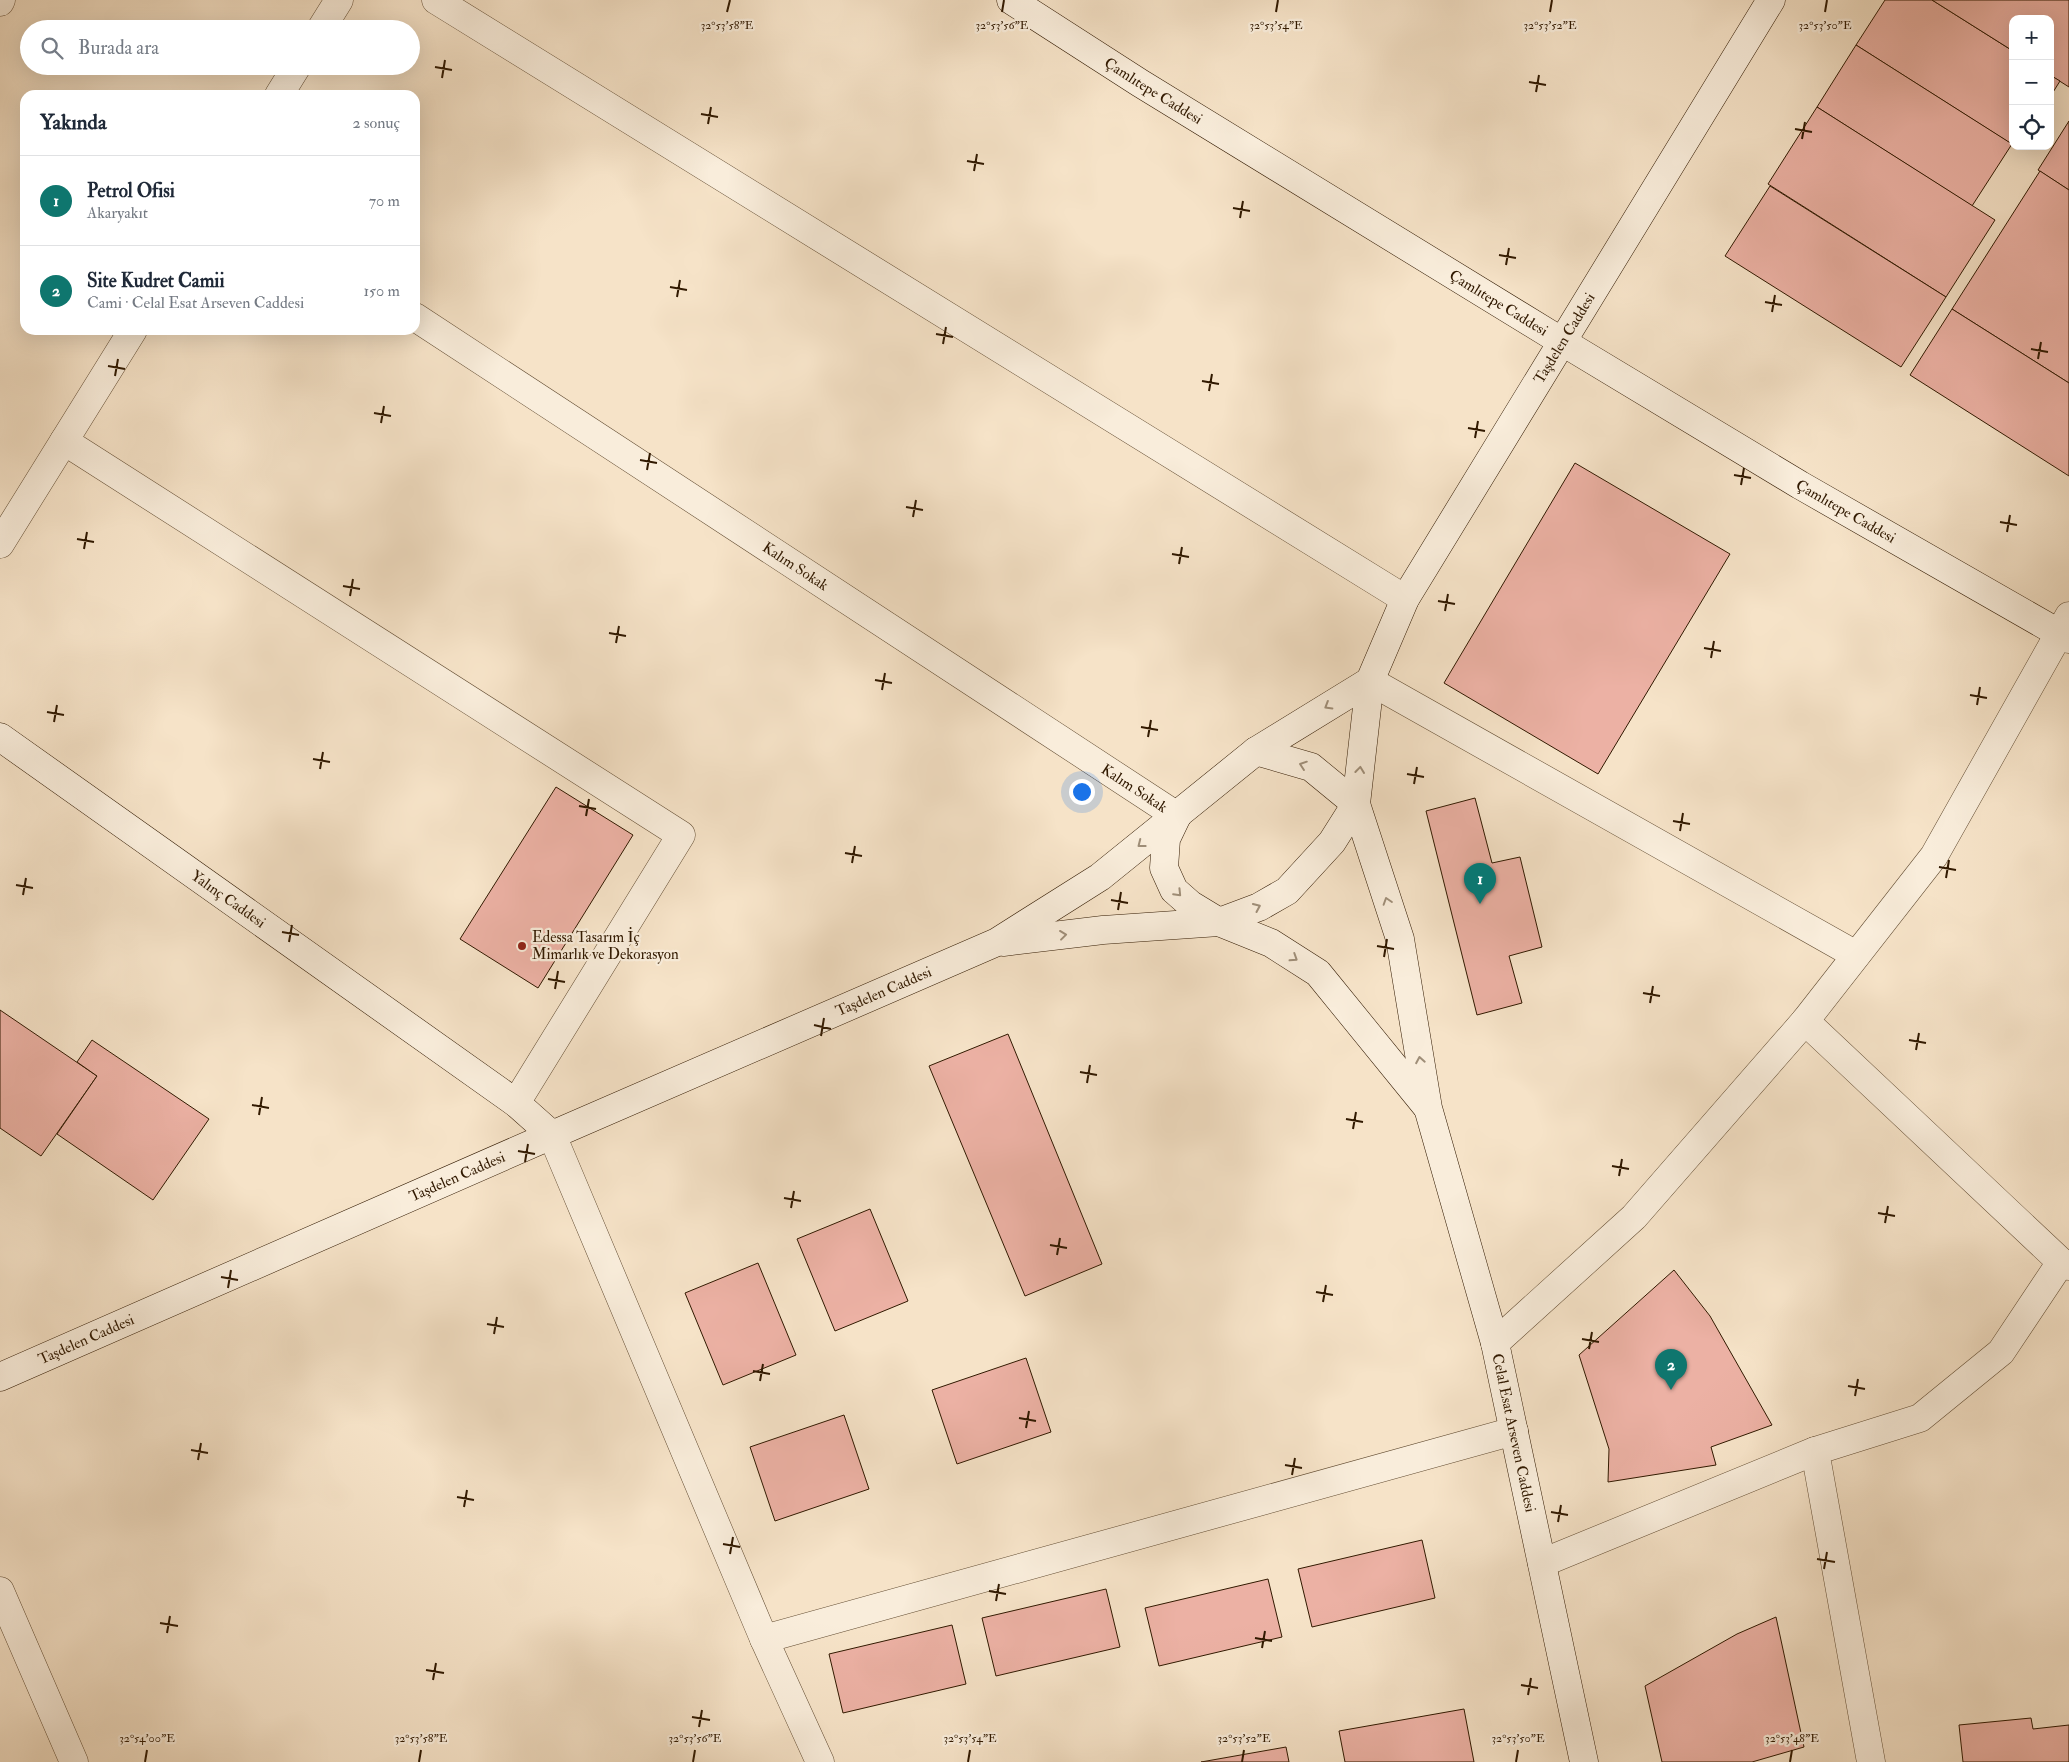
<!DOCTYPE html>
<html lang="tr">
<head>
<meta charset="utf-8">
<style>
	:root { --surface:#fff; --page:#f2f2f3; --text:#1f2937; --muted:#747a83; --line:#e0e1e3; --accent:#0f766e }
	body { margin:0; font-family:"IM FELL Double Pica",serif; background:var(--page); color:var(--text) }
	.controls { position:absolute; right:15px; top:15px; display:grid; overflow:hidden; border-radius:10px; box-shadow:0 5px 20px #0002 }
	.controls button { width:45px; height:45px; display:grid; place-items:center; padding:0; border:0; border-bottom:1px solid var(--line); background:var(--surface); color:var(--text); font:25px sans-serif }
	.you { position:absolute; left:1081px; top:791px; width:18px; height:18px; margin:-12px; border:4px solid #fff; border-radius:50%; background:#1a73e8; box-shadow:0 0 0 8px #1a73e833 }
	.badge { display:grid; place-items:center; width:32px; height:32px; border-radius:50%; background:var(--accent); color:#fff; font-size:16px; font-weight:700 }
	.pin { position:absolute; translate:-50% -41px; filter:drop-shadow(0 1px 2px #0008) }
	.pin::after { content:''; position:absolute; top:26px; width:18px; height:15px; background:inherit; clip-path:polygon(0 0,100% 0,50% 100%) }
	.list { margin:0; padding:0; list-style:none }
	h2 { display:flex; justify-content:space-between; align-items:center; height:65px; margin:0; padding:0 20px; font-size:21px }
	h2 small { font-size:16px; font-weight:400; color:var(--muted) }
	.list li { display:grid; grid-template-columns:32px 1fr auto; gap:15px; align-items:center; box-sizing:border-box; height:90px; padding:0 20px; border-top:1px solid var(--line) }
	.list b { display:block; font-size:19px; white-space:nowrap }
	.list p { margin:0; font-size:16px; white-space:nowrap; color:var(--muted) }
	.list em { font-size:16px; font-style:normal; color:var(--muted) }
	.icon { flex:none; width:28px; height:28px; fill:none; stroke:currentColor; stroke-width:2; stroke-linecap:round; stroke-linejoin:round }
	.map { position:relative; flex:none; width:2069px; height:1762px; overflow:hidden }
	.search { position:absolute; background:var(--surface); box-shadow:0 5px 20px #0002; left:20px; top:20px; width:400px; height:55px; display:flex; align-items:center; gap:12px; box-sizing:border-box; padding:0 18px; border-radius:28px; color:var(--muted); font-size:19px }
	.panel { position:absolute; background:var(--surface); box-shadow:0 5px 20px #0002; left:20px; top:90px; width:400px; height:245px; border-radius:15px }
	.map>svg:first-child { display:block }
	.building { fill:#ecb1a4; stroke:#311900 }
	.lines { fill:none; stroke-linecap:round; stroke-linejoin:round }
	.street-casing { stroke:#624c32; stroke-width:29 }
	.secondary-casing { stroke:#311900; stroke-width:29 }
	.street { stroke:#f9eddb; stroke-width:28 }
	.secondary { stroke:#f9eddb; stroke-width:28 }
	.oneway { stroke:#9f8e78 }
	.ticks { fill:none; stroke:#311900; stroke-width:2 }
	.poi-dot { fill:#8f2418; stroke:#f9eddb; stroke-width:2 }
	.labels { text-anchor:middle; stroke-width:4.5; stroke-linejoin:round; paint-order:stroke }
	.street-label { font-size:15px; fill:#311900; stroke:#f9eddb }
	.poi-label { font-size:15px; fill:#311900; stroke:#f9eddb; text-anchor:start }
	.ticks-label { font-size:12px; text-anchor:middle; fill:#311900; stroke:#f9eddb; stroke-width:4.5; stroke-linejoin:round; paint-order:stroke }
</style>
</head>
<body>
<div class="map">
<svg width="2069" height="1762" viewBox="0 0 2069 1762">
	<rect width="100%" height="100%" fill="#f6e3c8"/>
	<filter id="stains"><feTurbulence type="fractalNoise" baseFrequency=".004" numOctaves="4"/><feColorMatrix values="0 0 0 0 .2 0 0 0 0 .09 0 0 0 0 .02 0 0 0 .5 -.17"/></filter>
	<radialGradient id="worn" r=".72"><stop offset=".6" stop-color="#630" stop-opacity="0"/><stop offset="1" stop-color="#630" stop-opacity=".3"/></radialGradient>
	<g class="building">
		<path d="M 1885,0 L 1932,0 L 2013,51 L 2013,145 L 1856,45 Z"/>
		<path d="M 1932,0 L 2069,0 L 2069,87 L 2050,75 L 2050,19 L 2013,19 L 2013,51 Z"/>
		<path d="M 1856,45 L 2012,144 L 1972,206 L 1817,107 Z"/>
		<path d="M 2050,75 L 2060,81 L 2050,97 Z"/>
		<path d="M 1817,107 L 1995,220 L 1946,297 L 1768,184 Z"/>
		<path d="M 2069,121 L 2069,190 L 2038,170 Z"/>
		<path d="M 2040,171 L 2069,190 L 2069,383 L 1952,309 Z"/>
		<path d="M 1770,186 L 1946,297 L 1901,367 L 1725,256 Z"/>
		<path d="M 1952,309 L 2069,383 L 2069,476 L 1910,375 Z"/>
		<path d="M 1575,463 L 1730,554 L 1598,774 L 1444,683 Z"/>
		<path d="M 556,787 L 633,835 L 538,988 L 460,939 Z"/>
		<path d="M 1475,798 L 1492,863 L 1520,857 L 1542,947 L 1509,956 L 1522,1003 L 1477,1015 L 1426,811 Z"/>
		<path d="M 0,1010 L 97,1076 L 41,1156 L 0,1128 Z"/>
		<path d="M 1008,1034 L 1102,1264 L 1025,1296 L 929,1066 Z"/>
		<path d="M 92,1040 L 209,1119 L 153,1200 L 57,1134 L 97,1076 L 77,1062 Z"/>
		<path d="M 870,1209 L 908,1301 L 835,1331 L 797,1239 Z"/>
		<path d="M 758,1263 L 796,1355 L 723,1385 L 685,1293 Z"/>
		<path d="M 1674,1270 L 1710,1316 L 1772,1425 L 1711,1447 L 1716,1465 L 1608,1482 L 1609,1449 L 1579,1355 Z"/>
		<path d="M 1026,1358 L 1051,1432 L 957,1464 L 932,1390 Z"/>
		<path d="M 844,1415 L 869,1489 L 775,1521 L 750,1447 Z"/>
		<path d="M 1422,1540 L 1435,1598 L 1312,1627 L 1298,1569 Z"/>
		<path d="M 1268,1579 L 1282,1637 L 1159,1666 L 1145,1608 Z"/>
		<path d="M 1106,1589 L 1120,1647 L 996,1676 L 982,1618 Z"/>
		<path d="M 1776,1617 L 1804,1747 L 1752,1762 L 1662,1762 L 1645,1686 L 1737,1634 Z"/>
		<path d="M 952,1625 L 966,1684 L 843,1713 L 829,1654 Z"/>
		<path d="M 1464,1709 L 1474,1762 L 1345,1762 L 1339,1731 Z"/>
		<path d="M 2031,1718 L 2033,1729 L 2069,1725 L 2069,1762 L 1963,1762 L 1959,1725 Z"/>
		<path d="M 1286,1747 L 1289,1762 L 1201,1762 Z"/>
	</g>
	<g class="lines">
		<defs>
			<g id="street">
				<path d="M 436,0 L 1405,599"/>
				<path d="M 0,2 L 1,0"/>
				<path d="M 321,29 L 339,0"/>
				<path d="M 279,95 L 297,66"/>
				<path id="s1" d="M 415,317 L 1177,816"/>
				<path d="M 64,441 L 681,835 L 516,1103"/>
				<path d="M 0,544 L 133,330"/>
				<path d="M 1370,681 L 1856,955"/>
				<path d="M 1805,1021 L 2061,1262 L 2069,1266"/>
				<path d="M 552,1135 L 764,1639"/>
				<path d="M 1495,1343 L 1634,1217 L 1805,1021 L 1934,856 L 2069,616"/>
				<path d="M 1542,1563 L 1815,1451"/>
				<path d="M 0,1591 L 74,1762"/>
				<path d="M 820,1762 L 764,1639 L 1514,1431"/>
				<path d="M 1871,1762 L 1815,1451 L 1920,1418 L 2001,1352 L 2061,1262"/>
			</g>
			<g id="secondary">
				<path id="s2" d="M 1011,0 L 1140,83 L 1561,341 L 1800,485 L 2069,639"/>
				<path id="s3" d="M 0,737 L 516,1103 L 552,1135"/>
				<path id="s4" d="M 1256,751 L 1311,767 L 1356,804 L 1400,939 L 1428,1108 L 1495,1343 L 1584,1762"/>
				<path d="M 1177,816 L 1166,839 L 1164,868 L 1174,890 L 1191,905 L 1219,922 L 1271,943 L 1318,973 L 1427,1107"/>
				<path id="s5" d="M 1003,942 L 1103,930 L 1219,922 L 1259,907 L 1287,891 L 1332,842 L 1356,804 L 1370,681 L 1405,599 L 1771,0"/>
				<path id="s6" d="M 0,1377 L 552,1135 L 997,942 L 1100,877 L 1256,751 L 1370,681"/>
			</g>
		</defs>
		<use href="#street" class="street-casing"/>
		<use href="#secondary" class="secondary-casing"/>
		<use href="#street" class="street"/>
		<use href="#secondary" class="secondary"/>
	</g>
	<defs><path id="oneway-chevron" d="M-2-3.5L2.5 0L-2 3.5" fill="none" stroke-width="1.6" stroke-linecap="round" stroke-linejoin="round" transform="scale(1.25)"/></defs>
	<g class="oneway">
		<use href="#oneway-chevron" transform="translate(1328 706) rotate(149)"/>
		<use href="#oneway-chevron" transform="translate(1303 765) rotate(-161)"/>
		<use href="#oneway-chevron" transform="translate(1360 770) rotate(-83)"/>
		<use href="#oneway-chevron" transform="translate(1141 844) rotate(142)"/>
		<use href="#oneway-chevron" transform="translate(1178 893) rotate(46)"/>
		<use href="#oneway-chevron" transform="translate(1387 901) rotate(-108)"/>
		<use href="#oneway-chevron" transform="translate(1257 907) rotate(-24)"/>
		<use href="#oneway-chevron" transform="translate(1063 935) rotate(-7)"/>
		<use href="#oneway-chevron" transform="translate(1294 958) rotate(33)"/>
		<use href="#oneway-chevron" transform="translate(1420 1060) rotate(-100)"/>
	</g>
	<path class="ticks" d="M 727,12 L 730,0M 1002,12 L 1004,0M 1276,12 L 1278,0M 1550,12 L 1552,0M 1825,12 L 1827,0M 435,67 L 452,70M 442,78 L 445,60M 1529,82 L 1546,85M 1536,92 L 1539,75M 701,114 L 718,117M 708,124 L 711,107M 1795,129 L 1812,132M 1802,139 L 1805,122M 967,161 L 984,164M 974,171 L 977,154M 1233,208 L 1250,211M 1240,218 L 1243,201M 1499,255 L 1516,258M 1506,265 L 1509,248M 670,287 L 687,290M 677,297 L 680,280M 1765,302 L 1782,305M 1772,312 L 1775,295M 936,334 L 953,337M 943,344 L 946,327M 2031,349 L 2048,352M 2038,359 L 2041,342M 108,366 L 125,369M 115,376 L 118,359M 1202,381 L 1219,384M 1209,391 L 1212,374M 374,413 L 391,416M 381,423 L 384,406M 1468,428 L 1485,431M 1475,438 L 1478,421M 640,460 L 657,463M 647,470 L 650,453M 1734,475 L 1751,478M 1741,485 L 1744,468M 906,507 L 923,510M 913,517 L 916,500M 2000,522 L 2017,525M 2007,532 L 2010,515M 77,539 L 94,542M 84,549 L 87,532M 1172,554 L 1189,557M 1179,564 L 1182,547M 343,586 L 360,589M 350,596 L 353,579M 1438,601 L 1455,604M 1445,611 L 1448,594M 609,633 L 626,636M 616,643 L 619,626M 1704,648 L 1721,651M 1711,658 L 1714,641M 875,680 L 892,683M 882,690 L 885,673M 1970,695 L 1987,698M 1977,705 L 1980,687M 47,712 L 64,715M 54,722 L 57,705M 1141,727 L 1158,730M 1148,737 L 1151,720M 313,759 L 330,762M 320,769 L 323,752M 1407,774 L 1424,777M 1414,784 L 1417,767M 579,806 L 596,809M 586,816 L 589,799M 1673,821 L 1690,824M 1680,831 L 1683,813M 845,853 L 862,856M 852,863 L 855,846M 1939,867 L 1956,870M 1946,878 L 1949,860M 16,885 L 33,888M 23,895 L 26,878M 1111,900 L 1128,903M 1118,910 L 1121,892M 282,932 L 299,935M 289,942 L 292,925M 1377,946 L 1394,949M 1384,957 L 1387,939M 548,979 L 565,982M 555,989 L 558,971M 1643,993 L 1660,996M 1650,1003 L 1653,986M 814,1025 L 831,1029M 821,1036 L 824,1018M 1909,1040 L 1926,1043M 1916,1050 L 1919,1033M 1080,1072 L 1097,1075M 1087,1083 L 1090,1065M 252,1105 L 269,1108M 259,1115 L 262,1097M 1346,1119 L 1363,1122M 1353,1129 L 1356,1112M 518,1151 L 535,1154M 525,1162 L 528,1144M 1612,1166 L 1629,1169M 1619,1176 L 1622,1159M 784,1198 L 801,1201M 791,1208 L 794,1191M 1878,1213 L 1895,1216M 1885,1223 L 1888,1206M 1050,1245 L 1067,1248M 1057,1255 L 1060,1238M 221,1277 L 238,1280M 228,1288 L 231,1270M 1316,1292 L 1333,1295M 1323,1302 L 1326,1285M 487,1324 L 504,1327M 494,1334 L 497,1317M 1582,1339 L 1599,1342M 1589,1349 L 1592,1332M 753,1371 L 770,1374M 760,1381 L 763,1364M 1848,1386 L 1865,1389M 1855,1396 L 1858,1379M 1019,1418 L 1036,1421M 1026,1428 L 1029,1411M 191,1450 L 208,1453M 198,1460 L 201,1443M 1285,1465 L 1302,1468M 1292,1475 L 1295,1458M 457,1497 L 474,1500M 464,1507 L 467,1490M 1551,1512 L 1568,1515M 1558,1522 L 1561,1505M 723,1544 L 740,1547M 730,1554 L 733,1537M 1817,1559 L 1835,1562M 1824,1569 L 1827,1552M 989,1591 L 1006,1594M 996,1601 L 999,1584M 160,1623 L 178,1626M 167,1633 L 170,1616M 1255,1638 L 1272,1641M 1262,1648 L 1265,1631M 426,1670 L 444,1673M 433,1680 L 436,1663M 1521,1685 L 1538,1688M 1528,1695 L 1531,1678M 692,1717 L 710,1720M 699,1727 L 702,1710M 145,1762 L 147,1750M 419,1762 L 421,1750M 693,1762 L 695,1750M 968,1762 L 970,1750M 1242,1762 L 1244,1750M 1516,1762 L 1518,1750M 1790,1762 L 1792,1750"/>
	<circle class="poi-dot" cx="522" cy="946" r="5"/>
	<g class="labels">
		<g class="street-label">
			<text dy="5" stroke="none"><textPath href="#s2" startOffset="169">Çamlıtepe Caddesi</textPath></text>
			<text dy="5" stroke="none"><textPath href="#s2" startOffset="574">Çamlıtepe Caddesi</textPath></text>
			<text dy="5" stroke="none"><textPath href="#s5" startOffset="922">Taşdelen Caddesi</textPath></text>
			<text dy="5" stroke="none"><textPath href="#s2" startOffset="979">Çamlıtepe Caddesi</textPath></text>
			<text dy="5" stroke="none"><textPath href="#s1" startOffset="455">Kalım Sokak</textPath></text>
			<text dy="5" stroke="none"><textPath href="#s1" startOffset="860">Kalım Sokak</textPath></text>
			<text dy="5" stroke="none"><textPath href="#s3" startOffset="280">Yalınç Caddesi</textPath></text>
			<text dy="5" stroke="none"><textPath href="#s6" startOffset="964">Taşdelen Caddesi</textPath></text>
			<text dy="5" stroke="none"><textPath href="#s6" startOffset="499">Taşdelen Caddesi</textPath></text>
			<text dy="5" stroke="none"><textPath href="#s6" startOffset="94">Taşdelen Caddesi</textPath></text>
			<text dy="5" stroke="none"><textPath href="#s4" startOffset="765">Celal Esat Arseven Caddesi</textPath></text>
		</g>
		<g class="poi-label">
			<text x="532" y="942">Edessa Tasarım İç<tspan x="532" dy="17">Mimarlık ve Dekorasyon</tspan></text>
		</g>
	</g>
	<g class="ticks-label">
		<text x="727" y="29">32°53'58"E</text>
		<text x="1002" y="29">32°53'56"E</text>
		<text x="1276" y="29">32°53'54"E</text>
		<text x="1550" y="29">32°53'52"E</text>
		<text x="1825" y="29">32°53'50"E</text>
		<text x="147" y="1742">32°54'00"E</text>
		<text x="421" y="1742">32°53'58"E</text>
		<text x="695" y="1742">32°53'56"E</text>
		<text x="970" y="1742">32°53'54"E</text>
		<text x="1244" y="1742">32°53'52"E</text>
		<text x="1518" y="1742">32°53'50"E</text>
		<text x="1792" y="1742">32°53'48"E</text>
	</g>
	<rect width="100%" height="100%" filter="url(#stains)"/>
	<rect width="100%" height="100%" fill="url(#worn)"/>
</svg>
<div class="controls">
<button>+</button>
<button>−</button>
<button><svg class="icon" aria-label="locate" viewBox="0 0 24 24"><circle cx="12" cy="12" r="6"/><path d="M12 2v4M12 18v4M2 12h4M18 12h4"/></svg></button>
</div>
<div class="you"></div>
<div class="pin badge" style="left:1480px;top:904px">1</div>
<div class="pin badge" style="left:1671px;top:1390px">2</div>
<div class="search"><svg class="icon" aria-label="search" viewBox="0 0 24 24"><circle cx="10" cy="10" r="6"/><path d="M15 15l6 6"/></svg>Burada ara</div>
<section class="panel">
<h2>Yakında<small>2 sonuç</small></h2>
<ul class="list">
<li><span class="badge">1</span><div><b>Petrol Ofisi</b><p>Akaryakıt</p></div><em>70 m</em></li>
<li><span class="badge">2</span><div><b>Site Kudret Camii</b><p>Cami · Celal Esat Arseven Caddesi</p></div><em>150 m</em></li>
</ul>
</section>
</div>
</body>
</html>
